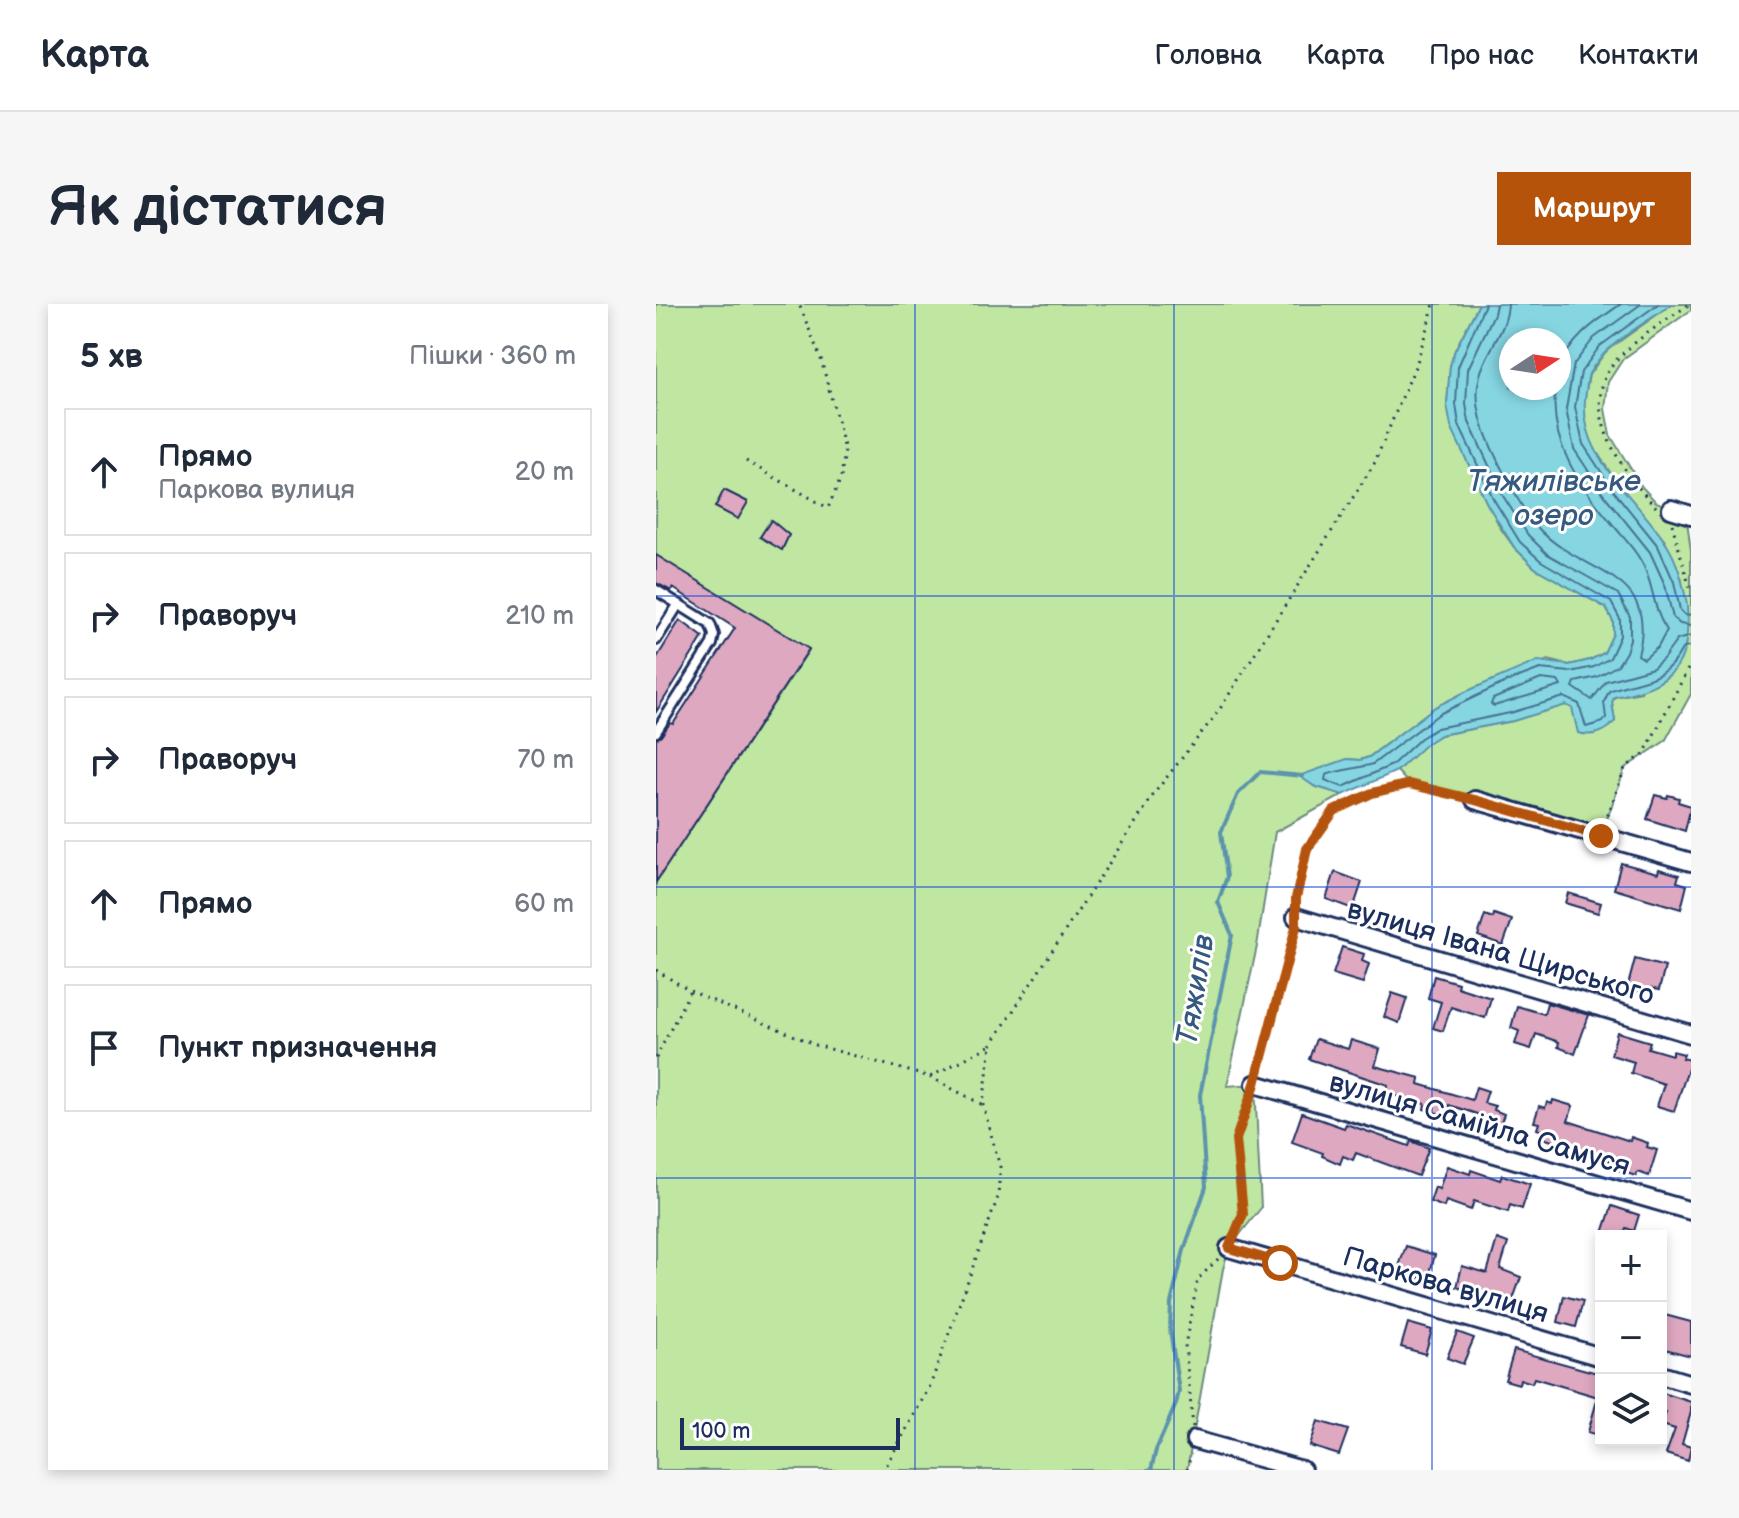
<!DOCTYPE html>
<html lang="uk">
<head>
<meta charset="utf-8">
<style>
	:root { --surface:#fff; --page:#f6f6f7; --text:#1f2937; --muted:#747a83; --line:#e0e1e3; --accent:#b45309 }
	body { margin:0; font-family:"Balsamiq Sans",sans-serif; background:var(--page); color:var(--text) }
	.controls { position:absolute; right:24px; bottom:24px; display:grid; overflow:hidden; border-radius:0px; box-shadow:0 4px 12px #0003 }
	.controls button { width:72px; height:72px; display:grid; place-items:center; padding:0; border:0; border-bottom:2px solid var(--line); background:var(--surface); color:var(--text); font:40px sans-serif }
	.compass { position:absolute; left:843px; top:24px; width:72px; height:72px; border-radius:50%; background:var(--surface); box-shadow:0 4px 12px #0003; rotate:78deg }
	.scale { position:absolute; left:24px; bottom:20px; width:220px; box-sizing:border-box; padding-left:8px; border:4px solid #1b2f5e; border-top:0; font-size:22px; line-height:28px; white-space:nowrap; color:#1b2f5e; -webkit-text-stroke:6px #fff; paint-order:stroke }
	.stop { position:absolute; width:24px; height:24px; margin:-18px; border:6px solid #b45309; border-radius:50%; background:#fff }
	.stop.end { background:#b45309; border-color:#fff; box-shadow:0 2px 8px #0008 }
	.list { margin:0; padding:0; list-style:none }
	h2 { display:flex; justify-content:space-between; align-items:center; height:104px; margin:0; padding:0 32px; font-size:34px }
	h2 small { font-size:26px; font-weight:400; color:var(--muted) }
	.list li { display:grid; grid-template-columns:52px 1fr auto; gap:24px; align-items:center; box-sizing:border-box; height:128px; margin:0 16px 16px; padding:0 16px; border:2px solid var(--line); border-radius:0px }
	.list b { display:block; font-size:30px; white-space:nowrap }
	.list p { margin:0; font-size:26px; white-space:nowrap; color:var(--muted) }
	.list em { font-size:26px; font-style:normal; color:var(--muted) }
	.icon { flex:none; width:44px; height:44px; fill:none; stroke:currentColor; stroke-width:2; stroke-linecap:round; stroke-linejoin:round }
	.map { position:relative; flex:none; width:1035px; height:1166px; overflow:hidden; border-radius:0px }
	header { display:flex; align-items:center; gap:48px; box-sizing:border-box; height:112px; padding:0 40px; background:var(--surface); border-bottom:2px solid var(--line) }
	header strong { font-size:38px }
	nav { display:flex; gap:44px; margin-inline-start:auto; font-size:28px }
	.intro { display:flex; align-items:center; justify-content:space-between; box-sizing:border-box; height:192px; padding:0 48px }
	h1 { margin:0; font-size:56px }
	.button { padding:20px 36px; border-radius:0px; background:var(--accent); color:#fff; font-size:28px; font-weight:700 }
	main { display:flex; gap:48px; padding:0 48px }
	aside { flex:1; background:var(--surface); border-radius:0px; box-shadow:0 4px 12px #0003 }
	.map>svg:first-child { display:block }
	.green { fill:#c0e7a2; stroke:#6e8b80; stroke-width:2 }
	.water { fill:#86d6e2; stroke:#5b93ad; stroke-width:2; fill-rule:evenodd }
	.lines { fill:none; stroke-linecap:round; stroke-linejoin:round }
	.shore { stroke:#467293; stroke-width:2 }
	.stream { stroke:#5b93ad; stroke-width:4 }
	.building { fill:#dea8c0; stroke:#1b2f5e; stroke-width:2 }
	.lane-casing { stroke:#1b2f5e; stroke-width:14 }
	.street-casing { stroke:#1b2f5e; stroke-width:22 }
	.path { stroke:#1b2f5e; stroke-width:3; stroke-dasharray:2 6; stroke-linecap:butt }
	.lane { stroke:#fff; stroke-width:8 }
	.street { stroke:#fff; stroke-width:16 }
	.route { stroke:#b45309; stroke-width:10 }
	.grid { fill:none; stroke:#1d4ed8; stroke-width:2; stroke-opacity:0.55 }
	.labels { text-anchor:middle; stroke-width:6; stroke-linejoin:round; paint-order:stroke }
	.street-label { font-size:28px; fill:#1b2f5e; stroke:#fff }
	.water-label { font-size:30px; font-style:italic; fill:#36597f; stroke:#fff }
</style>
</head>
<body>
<header>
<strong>Карта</strong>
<nav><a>Головна</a><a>Карта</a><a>Про нас</a><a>Контакти</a></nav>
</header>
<div class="intro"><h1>Як дістатися</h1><a class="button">Маршрут</a></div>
<main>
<aside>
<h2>5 хв<small>Пішки · 360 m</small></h2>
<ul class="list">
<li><svg class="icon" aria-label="ahead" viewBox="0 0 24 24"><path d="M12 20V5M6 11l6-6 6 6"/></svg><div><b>Прямо</b><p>Паркова вулиця</p></div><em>20 m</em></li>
<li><svg class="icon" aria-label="right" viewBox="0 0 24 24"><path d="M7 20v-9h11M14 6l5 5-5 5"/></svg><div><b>Праворуч</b></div><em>210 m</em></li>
<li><svg class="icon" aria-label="right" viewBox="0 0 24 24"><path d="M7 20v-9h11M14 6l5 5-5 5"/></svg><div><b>Праворуч</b></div><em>70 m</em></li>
<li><svg class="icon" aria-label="ahead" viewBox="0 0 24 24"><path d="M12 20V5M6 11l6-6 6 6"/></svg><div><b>Прямо</b></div><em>60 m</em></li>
<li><svg class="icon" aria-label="arrive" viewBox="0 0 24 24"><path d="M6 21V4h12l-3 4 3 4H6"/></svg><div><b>Пункт призначення</b></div></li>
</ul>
</aside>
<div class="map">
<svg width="1035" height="1166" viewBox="0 0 1035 1166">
	<rect width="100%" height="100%" fill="#fff"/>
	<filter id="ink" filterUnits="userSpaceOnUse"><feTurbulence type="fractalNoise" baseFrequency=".0125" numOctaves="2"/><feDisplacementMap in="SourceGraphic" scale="16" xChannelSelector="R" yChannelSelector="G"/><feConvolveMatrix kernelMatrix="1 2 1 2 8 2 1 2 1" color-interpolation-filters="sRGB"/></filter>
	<g filter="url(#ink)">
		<g class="green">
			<path d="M 0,0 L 823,0 L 799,46 L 794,62 L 791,101 L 843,222 L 858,243 L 879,264 L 950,304 L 957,317 L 957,330 L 948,349 L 934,356 L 913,361 L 892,356 L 779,403 L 713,453 L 704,456 L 691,455 L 658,482 L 687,491 L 619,528 L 601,642 L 571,782 L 599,780 L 605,904 L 573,944 L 567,965 L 531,1166 L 0,1166 L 0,578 L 153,346 L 0,251 Z"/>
			<path d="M 1016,0 L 1035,0 L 1035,6 L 967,55 L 952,78 L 949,105 L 954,131 L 986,183 L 1000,198 L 1030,209 L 1035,247 L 1035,390 L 1009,437 L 969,464 L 945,532 L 819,496 L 753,480 L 741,467 L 770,439 L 784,431 L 857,417 L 892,405 L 910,401 L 959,417 L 956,398 L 958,393 L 985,388 L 1026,276 L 1009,237 L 963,182 L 933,136 L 927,102 L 933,71 L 950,47 Z"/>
		</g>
		<path class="water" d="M 823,0 L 1016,0 C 989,20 949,39 933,70 C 931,75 931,82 930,88 C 919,151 979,191 1009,238 C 1022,257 1027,279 1031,301 C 1035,365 1016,381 958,393 L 956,399 L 959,417 C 950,429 936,433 922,429 L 916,404 L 910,401 L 857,417 L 784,431 L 770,440 L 741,467 L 687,491 L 658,482 L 643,472 L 691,455 L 704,456 L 713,453 L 779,403 L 809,388 L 882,357 L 913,361 L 934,356 L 948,349 L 957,330 L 957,317 L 950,304 L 879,264 L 858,243 L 831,200 L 795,123 L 791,101 L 794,62 L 799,46 ZM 855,36 L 903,36 L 903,84 L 855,84 Z"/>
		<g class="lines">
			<g class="shore">
				<path d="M 829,0 L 802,63 L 800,100 L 803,121 L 838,196 L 864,238 L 885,257 L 955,298 L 964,315 L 964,332 L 954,354 L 938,363 L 914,368 L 884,365 L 850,378 L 783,410 L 717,460 C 701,465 687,465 670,471 L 669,476 L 687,483 L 736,461 L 765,434 L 781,424 L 854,409 L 908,393 L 923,400 L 930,423 L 947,418 L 950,414 L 948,398 L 953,387 C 984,374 1007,381 1026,345 L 1035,342"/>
				<path d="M 840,0 L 838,10 L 812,65 L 810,100 L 813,118 L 847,192 L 872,231 L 891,250 L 962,290 L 974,313 L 974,335 L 970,348 L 962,361 L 941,373 L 919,378 L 917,383 L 936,396 L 950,377 L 997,364 L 1007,355 L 1021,336 L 1035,332"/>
				<path d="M 852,0 C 850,40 811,58 824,111 C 829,136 865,207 883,225 C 927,272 1004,266 982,351 L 988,355 L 1002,343 L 1011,326 C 996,306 998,278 985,257 C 978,244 967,233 958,222 C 925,183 891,138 900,84"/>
				<path d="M 985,0 L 938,34 L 918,60 L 910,105 L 918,145 L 949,192 L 994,248 L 1009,281 L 1017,314 L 1024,320 L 1035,322"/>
				<path d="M 1002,0 L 944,42 L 925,68 L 919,103 L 927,140 L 957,186 L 1002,242 L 1018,278 L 1024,306 L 1029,311 L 1035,312"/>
				<path d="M 903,66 C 912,36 940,17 965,0"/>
				<path d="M 885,375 L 902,377 L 905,382 L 838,402 L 835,400 L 837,395 Z"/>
			</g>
			<path class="stream" d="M 495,1166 L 500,1146 L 520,1100 L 523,1087 L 514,1025 L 515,999 L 528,946 L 550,883 L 544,791 L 576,631 L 562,598 L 571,573 L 565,528 L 582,490 L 604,468 L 647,472"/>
		</g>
		<g class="building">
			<path d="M 68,186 L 92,198 L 82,215 L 59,203 Z"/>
			<path d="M 115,216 L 133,231 L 126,246 L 104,233 Z"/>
			<path d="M 0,251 L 153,345 L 0,578 L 0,435 L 5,432 L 14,419 L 17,420 L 79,324 L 17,284 L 15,287 L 0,279 Z"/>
			<path d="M 24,316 L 47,333 L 0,408 L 0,355 Z"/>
			<path d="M 999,491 L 1011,494 L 1012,491 L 1023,494 L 1022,498 L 1035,502 L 1029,527 L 991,515 Z"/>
			<path d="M 965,559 L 1002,569 L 1003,565 L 1023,571 L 1021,578 L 1031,581 L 1025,605 L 958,585 Z"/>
			<path d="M 679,568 L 706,578 L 697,605 L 670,595 Z"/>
			<path d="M 912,589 L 945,599 L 942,609 L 909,599 Z"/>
			<path d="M 838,610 L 856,616 L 847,641 L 822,632 L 829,611 L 837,614 Z"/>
			<path d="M 686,643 L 708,650 L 706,657 L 713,660 L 707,679 L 677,670 Z"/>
			<path d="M 979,655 L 1009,663 L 1003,686 L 992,684 L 991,687 L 985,686 L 984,688 L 971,685 Z"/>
			<path d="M 778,672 L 802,679 L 801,683 L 835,694 L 829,714 L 795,703 L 787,727 L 777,724 L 785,698 L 772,694 Z"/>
			<path d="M 736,689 L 751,694 L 743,719 L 728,713 Z"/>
			<path d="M 891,699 L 933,711 L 919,750 L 902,743 L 903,738 L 880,730 L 875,745 L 859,740 L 863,727 L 855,724 L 861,702 L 888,710 Z"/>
			<path d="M 961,728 L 994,738 L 992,744 L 1016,751 L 1016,747 L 1028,750 L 1026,754 L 1035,756 L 1018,807 L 1001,802 L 1008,780 L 975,769 L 978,758 L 955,751 Z"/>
			<path d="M 660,735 L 692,745 L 695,736 L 724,745 L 719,762 L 764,774 L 763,780 L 816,796 L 820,783 L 832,787 L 828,799 L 839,802 L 838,806 L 848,810 L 840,832 L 819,825 L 824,811 L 793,801 L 790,812 L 768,805 L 769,800 L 730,789 L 732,781 L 653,755 Z"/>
			<path d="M 897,796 L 917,802 L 912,817 L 974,837 L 975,833 L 992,839 L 991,843 L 1001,846 L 993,872 L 982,868 L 980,872 L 964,867 L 967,860 L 919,847 L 920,845 L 884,833 L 886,827 L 881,825 L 883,819 L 878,818 L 883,802 L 889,804 L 891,798 L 896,800 Z"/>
			<path d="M 646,809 L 688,824 L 690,820 L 753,842 L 755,837 L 773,844 L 762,872 L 700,849 L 697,856 L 687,852 L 684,860 L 666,852 L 667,849 L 636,838 Z"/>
			<path d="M 791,862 L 814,870 L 815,866 L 844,876 L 846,871 L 874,880 L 866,905 L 854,901 L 852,908 L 818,897 L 815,906 L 790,897 L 788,903 L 774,898 L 779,883 L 783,885 Z"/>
			<path d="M 956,902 L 983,911 L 978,927 L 970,924 L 967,932 L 946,932 Z"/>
			<path d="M 841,935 L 852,939 L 844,965 L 865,973 L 856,998 L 830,988 L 829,994 L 809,989 L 810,986 L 801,983 L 806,962 L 831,969 Z"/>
			<path d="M 750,942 L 779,951 L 772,975 L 764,972 L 763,976 L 741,968 Z"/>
			<path d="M 908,992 L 927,997 L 920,1023 L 902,1018 Z"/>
			<path d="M 1005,1010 L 1035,1018 L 1035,1052 L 1005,1044 Z"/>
			<path d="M 752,1019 L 776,1026 L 769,1050 L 745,1043 Z"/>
			<path d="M 801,1028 L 818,1034 L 807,1060 L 791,1054 Z"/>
			<path d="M 858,1046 L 945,1070 L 945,1132 L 932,1128 L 942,1093 L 878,1074 L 876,1079 L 864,1075 L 863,1080 L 849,1076 Z"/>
			<path d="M 1007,1089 L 1035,1098 L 1035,1108 L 1026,1140 L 1035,1143 L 1032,1157 L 1010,1150 L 1019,1125 L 1006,1121 L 1010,1108 L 1005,1107 Z"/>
			<path d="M 662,1117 L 692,1126 L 683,1151 L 654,1142 Z"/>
		</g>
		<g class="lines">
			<defs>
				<g id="lane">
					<path d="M 0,286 L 54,320 L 58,331 L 56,340 L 0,428"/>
					<path d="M 0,336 L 22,301"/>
				</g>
				<g id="street">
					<path d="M 1015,205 L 1035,211"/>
					<path d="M 819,496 L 1035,558"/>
					<path d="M 640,613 L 1035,730"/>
					<path d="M 599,780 L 1035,907"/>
					<path d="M 573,944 L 945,1053"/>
					<path d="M 1005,1071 L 1035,1080"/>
					<path d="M 539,1136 L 646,1166"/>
				</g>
			</defs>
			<use href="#lane" class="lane-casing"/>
			<use href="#street" class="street-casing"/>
			<g class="path">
				<path d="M 90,157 L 172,204 L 185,174 L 189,146 L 165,55 L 143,0"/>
				<path d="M 1000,203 C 964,166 917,98 964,52 C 985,32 1010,16 1034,0"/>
				<path d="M 1016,220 L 1035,288"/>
				<path d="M 949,519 L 969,464 L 988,450 L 1035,359"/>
				<path d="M 640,597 L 651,545 L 678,507 L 716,489 L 753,480 L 804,492"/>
				<path d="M 0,666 L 34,687 L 160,741 L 274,773 L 335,741 L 327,801 L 344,863 L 342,893 L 274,1082 L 228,1166"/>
				<path d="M 335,741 L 500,487 L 562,408 L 718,160 L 761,58 L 778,0"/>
				<path d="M 0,754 L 34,687"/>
				<path d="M 603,765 L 638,629"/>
				<path d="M 274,773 L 327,801"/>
				<path d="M 578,931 L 587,910 L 580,835 L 594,795"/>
				<path d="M 537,1123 L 529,1041 L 542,975 L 563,954"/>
				<path d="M 531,1166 L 535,1150"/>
			</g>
			<use href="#lane" class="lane"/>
			<use href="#street" class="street"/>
		</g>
	</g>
	<g class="lines" filter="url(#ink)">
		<path class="route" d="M 624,959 L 573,944 L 587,910 L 580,835 L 599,780 L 640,623 L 640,594 L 651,545 L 678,507 L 716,489 L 753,480 L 819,496 L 945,532"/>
	</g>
	<path class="grid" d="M 259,0 L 259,1166M 518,0 L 518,1166M 776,0 L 776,1166M 0,292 L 1035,292M 0,583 L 1035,583M 0,874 L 1035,874"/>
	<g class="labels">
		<g class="street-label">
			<text transform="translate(845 647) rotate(16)" y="10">вулиця Івана Щирського</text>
			<text transform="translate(824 819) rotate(16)" y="10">вулиця Самійла Самуся</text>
			<text transform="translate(790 980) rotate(16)" y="10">Паркова вулиця</text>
		</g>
		<g class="water-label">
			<text x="898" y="187">Тяжилівське<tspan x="898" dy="34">озеро</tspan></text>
			<text transform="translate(539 686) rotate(-81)" y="10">Тяжилів</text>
		</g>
	</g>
</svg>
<div class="controls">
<button>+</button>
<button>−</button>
<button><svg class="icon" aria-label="layers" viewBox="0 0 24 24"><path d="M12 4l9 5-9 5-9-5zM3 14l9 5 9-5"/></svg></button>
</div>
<svg class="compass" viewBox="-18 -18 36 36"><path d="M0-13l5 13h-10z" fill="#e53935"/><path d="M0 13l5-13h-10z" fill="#747a83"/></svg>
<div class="scale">100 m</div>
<div class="stop" style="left:624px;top:959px"></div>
<div class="stop end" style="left:945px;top:532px"></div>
</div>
</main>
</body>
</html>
